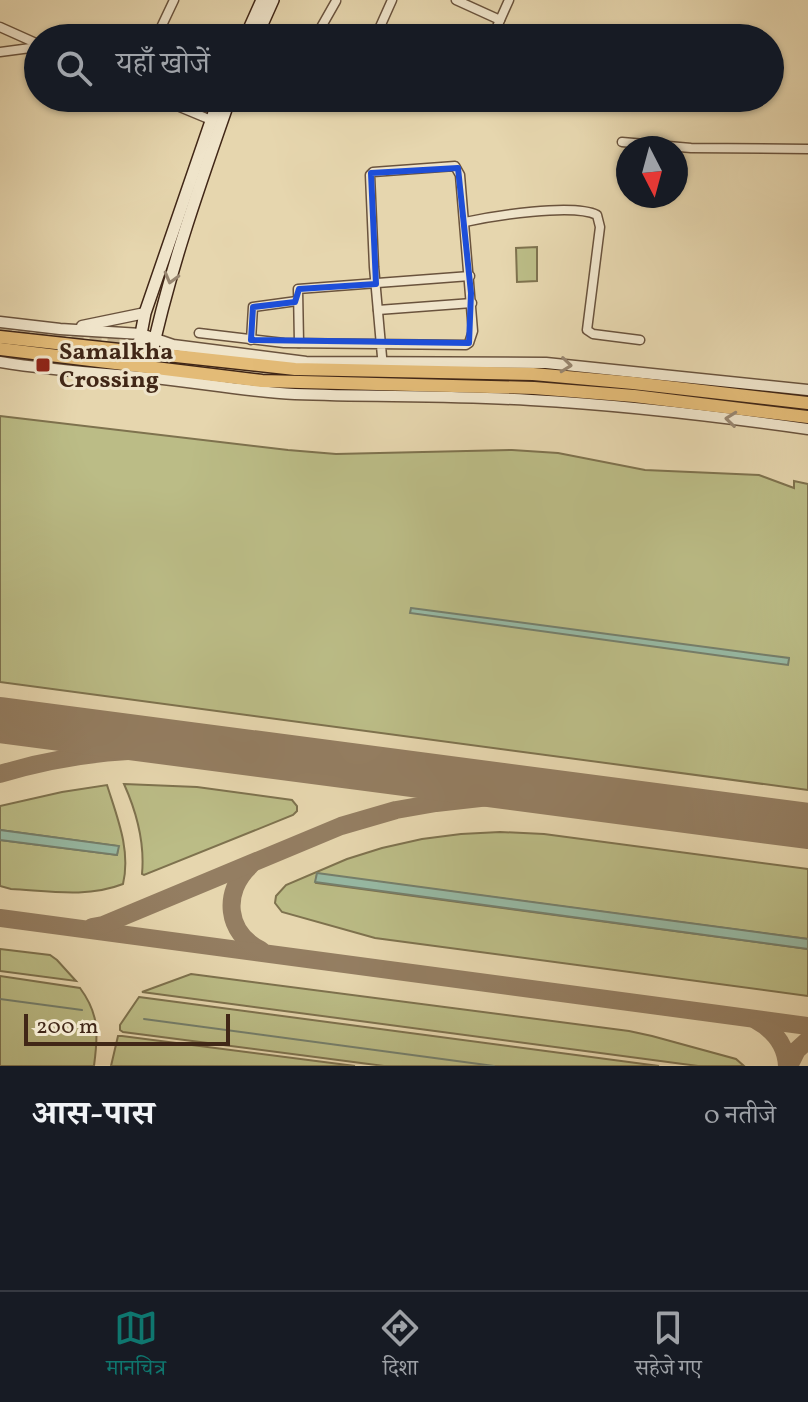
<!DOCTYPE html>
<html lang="hi">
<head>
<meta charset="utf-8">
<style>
	:root { --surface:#171b24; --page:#242831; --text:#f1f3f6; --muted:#9ea1a6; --line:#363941; --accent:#0f766e }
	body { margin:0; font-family:Vollkorn,"Noto Serif Devanagari",serif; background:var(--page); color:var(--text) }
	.compass { position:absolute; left:616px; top:136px; width:72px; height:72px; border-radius:50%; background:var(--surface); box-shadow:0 2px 6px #0004; rotate:174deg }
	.scale { position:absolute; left:24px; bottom:20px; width:206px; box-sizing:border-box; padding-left:8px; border:4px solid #412717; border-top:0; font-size:22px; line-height:28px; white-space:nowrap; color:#412717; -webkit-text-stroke:6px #efe4ca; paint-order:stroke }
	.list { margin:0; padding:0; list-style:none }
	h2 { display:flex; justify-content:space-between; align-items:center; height:104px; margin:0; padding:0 32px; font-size:34px }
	h2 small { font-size:26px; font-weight:400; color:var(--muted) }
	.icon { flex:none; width:44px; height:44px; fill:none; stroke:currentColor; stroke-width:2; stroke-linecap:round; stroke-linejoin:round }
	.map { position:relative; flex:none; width:808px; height:1066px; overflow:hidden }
	.search { position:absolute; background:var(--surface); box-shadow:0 2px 6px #0004; left:24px; right:24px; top:24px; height:88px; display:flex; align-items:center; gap:20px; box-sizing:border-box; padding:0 28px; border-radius:44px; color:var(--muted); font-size:30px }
	.sheet { height:224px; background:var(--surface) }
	nav { display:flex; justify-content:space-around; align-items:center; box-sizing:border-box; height:112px; border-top:2px solid var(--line); background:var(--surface); font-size:22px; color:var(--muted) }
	nav a { display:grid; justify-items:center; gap:4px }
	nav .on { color:var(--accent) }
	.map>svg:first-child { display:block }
	.green { fill:#bbbc86; stroke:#7e724e; stroke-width:2 }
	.water { fill:#97baa5; stroke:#757f6c; stroke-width:2 }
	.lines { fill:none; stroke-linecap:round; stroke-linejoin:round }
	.stream { stroke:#757f6c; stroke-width:2 }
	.taxiway { stroke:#947e62; stroke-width:18 }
	.runway { stroke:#947e62; stroke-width:46 }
	.trunk-tunnel { stroke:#c5b390; stroke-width:12; stroke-dasharray:12 6; stroke-linecap:butt }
	.minor-casing { stroke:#6a533d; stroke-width:11 }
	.tertiary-casing { stroke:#6a533d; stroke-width:13 }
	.secondary-casing { stroke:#412717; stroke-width:14 }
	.trunk-casing { stroke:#412717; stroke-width:15 }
	.minor { stroke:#efe4ca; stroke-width:8 }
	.tertiary { stroke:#efe4ca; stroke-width:10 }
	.secondary { stroke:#efe4ca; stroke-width:11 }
	.trunk { stroke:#e3bb77; stroke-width:12 }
	.oneway { stroke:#988670 }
	.marked { fill:none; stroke:#1d4ed8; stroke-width:6; stroke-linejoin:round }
	.poi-dot { fill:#8f2418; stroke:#efe4ca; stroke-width:3 }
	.labels { text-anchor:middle; stroke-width:6; stroke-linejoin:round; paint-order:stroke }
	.poi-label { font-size:24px; font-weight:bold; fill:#412717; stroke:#efe4ca; text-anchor:start }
</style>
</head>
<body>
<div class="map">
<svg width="808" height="1066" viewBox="0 0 808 1066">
	<rect width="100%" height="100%" fill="#e6d6ae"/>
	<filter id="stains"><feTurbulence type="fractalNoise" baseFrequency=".0025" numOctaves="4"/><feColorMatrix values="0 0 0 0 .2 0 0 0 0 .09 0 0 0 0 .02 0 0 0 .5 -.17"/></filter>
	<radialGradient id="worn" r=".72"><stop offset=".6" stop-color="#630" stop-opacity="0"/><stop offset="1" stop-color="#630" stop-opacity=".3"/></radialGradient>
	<g class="green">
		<path d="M 537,247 L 537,281 L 517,282 L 516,248 Z"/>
		<path d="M 0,416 L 288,450 L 336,454 L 512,450 L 558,453 L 645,470 L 759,475 L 794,488 L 794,481 L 808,484 L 808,790 L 0,682 Z"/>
		<path d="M 124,784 L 197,787 L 292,800 L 297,806 L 297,811 L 293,815 L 144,875 L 142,874 C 145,842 137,813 124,784 Z"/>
		<path d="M 107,785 C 117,817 131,850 123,884 C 87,898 49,891 11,889 L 0,886 L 0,840 L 117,855 L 118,846 L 0,830 L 0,806 L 62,792 Z"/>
		<path d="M 500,832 L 544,834 L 808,869 L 808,939 L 317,874 L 316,883 L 808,949 L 808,996 L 375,938 L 282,912 L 275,903 L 276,896 L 286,885 L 347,859 L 382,848 L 422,839 L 461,834 Z"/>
		<path d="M 0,949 L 50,955 L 57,960 L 76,981 L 0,971 Z"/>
		<path d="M 191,974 L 629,1031 L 652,1036 L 736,1059 L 744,1066 L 698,1066 L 142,992 Z"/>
		<path d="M 0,976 L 80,988 C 100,1015 98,1035 94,1066 L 0,1066 Z"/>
		<path d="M 139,997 L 659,1066 L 384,1066 L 123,1032 L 120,1030 L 120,1025 Z"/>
		<path d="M 118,1036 L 122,1036 L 355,1066 L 111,1066 Z"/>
	</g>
	<g class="water">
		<path d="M 411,608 L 789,658 L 789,659 L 788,665 L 410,613 Z"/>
		<path d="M 0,830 L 119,846 L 117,855 L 0,840 Z"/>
		<path d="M 317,873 L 808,939 L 808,949 L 315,882 Z"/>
	</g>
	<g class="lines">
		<g class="stream">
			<path d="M 0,999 L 82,1010"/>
			<path d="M 144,1019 L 494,1066"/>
		</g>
		<g class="taxiway">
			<path d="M 0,774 C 89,747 166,746 258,755"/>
			<path d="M 250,866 C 222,892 226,933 261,950"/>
			<path d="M 0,918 L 808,1026"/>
			<path d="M 92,927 L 103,925 L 341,826 L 396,810 L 436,803 L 498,796 L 597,800"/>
			<path d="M 757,1021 C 775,1031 786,1045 787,1066"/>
			<path d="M 789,1066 L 797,1050 L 808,1040"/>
		</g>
		<path class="runway" d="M 0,720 L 808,826"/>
		<g class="trunk-tunnel">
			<path d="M 0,329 L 184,351"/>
			<path d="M 0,356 L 143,373"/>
			<path d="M 265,386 L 386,391"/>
		</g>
		<defs>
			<g id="minor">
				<path d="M 456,0 L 500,20"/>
				<path d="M 0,27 L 38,44"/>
				<path d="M 114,38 L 141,38"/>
				<path d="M 156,38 L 174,0"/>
				<path d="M 315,38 L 336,1"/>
				<path d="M 375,38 L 392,0"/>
				<path d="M 492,38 L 509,0"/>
				<path d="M 0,52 L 38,47"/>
				<path d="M 158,98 L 211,120"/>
				<path d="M 622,142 L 691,148 L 808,149"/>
				<path d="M 465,222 C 492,216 573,203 597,215 L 600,227 L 587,330 L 593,334 L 640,340"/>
				<path d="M 378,310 L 472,303"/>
				<path d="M 199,333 L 284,343 L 466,345 L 469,343 L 473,331 L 460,175 L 455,166 L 373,172 L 370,175 L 374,267 L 383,368"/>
				<path d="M 251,340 L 253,307 L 297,301"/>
				<path d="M 299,343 L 298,289 L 470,276"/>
			</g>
			<g id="tertiary">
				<path d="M 0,322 L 60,329 L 141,334 L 173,345 L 306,362 L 546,363 L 808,390"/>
				<path d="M 82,326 L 145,313"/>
				<path d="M 0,362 C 54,371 108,374 163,379 C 207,384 250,392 295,394 C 374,397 452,395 531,400 C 623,405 716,416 808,429"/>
			</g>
			<g id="secondary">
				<path d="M 245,38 L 262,0"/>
				<path d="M 256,38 L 273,0"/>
				<path d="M 136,360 L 145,313 L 219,98"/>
				<path d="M 150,361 C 169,271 200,184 230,98"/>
			</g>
			<g id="trunk">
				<path d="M 0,337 L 295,369 L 533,374 L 633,383 L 808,403"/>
				<path d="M 0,349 L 262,381 L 534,388 L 634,396 L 808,417"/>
			</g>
		</defs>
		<use href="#minor" class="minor-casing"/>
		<use href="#tertiary" class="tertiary-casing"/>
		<use href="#secondary" class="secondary-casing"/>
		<use href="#trunk" class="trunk-casing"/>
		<use href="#minor" class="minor"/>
		<use href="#tertiary" class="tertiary"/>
		<use href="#secondary" class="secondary"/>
		<use href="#trunk" class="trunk"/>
	</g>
	<defs><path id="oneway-chevron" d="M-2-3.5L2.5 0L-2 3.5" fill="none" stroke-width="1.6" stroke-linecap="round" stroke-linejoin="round" transform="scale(2)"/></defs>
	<g class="oneway">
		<use href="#oneway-chevron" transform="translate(171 278) rotate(105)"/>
		<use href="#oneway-chevron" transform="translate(566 365) rotate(6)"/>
		<use href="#oneway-chevron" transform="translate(731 419) rotate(-174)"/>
	</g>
	<path class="marked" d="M 458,168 L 471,293 L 469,343 L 251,340 L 253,307 L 295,302 L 299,289 L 376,284 L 371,173 Z"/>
	<rect class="poi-dot" x="35" y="357" width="16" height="16" rx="4"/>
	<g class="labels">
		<g class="poi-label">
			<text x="59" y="359">Samalkha<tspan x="59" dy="28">Crossing</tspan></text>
		</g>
	</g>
	<rect width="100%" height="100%" filter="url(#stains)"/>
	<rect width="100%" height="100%" fill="url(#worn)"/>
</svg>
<svg class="compass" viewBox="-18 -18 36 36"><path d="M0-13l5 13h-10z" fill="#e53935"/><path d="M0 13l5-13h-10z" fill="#9ea1a6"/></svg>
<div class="scale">200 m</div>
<div class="search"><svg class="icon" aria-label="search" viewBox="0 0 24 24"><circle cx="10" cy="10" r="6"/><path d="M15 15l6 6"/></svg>यहाँ खोजें</div>
</div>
<section class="sheet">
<h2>आस-पास<small>0 नतीजे</small></h2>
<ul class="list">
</ul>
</section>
<nav>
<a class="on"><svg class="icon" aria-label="map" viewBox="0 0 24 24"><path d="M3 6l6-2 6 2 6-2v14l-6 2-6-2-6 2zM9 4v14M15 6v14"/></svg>मानचित्र</a>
<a><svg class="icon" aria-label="directions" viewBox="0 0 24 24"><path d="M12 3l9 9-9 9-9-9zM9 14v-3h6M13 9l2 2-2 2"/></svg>दिशा</a>
<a><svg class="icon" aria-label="saved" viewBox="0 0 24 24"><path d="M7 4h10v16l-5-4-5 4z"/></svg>सहेजे गए</a>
</nav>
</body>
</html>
